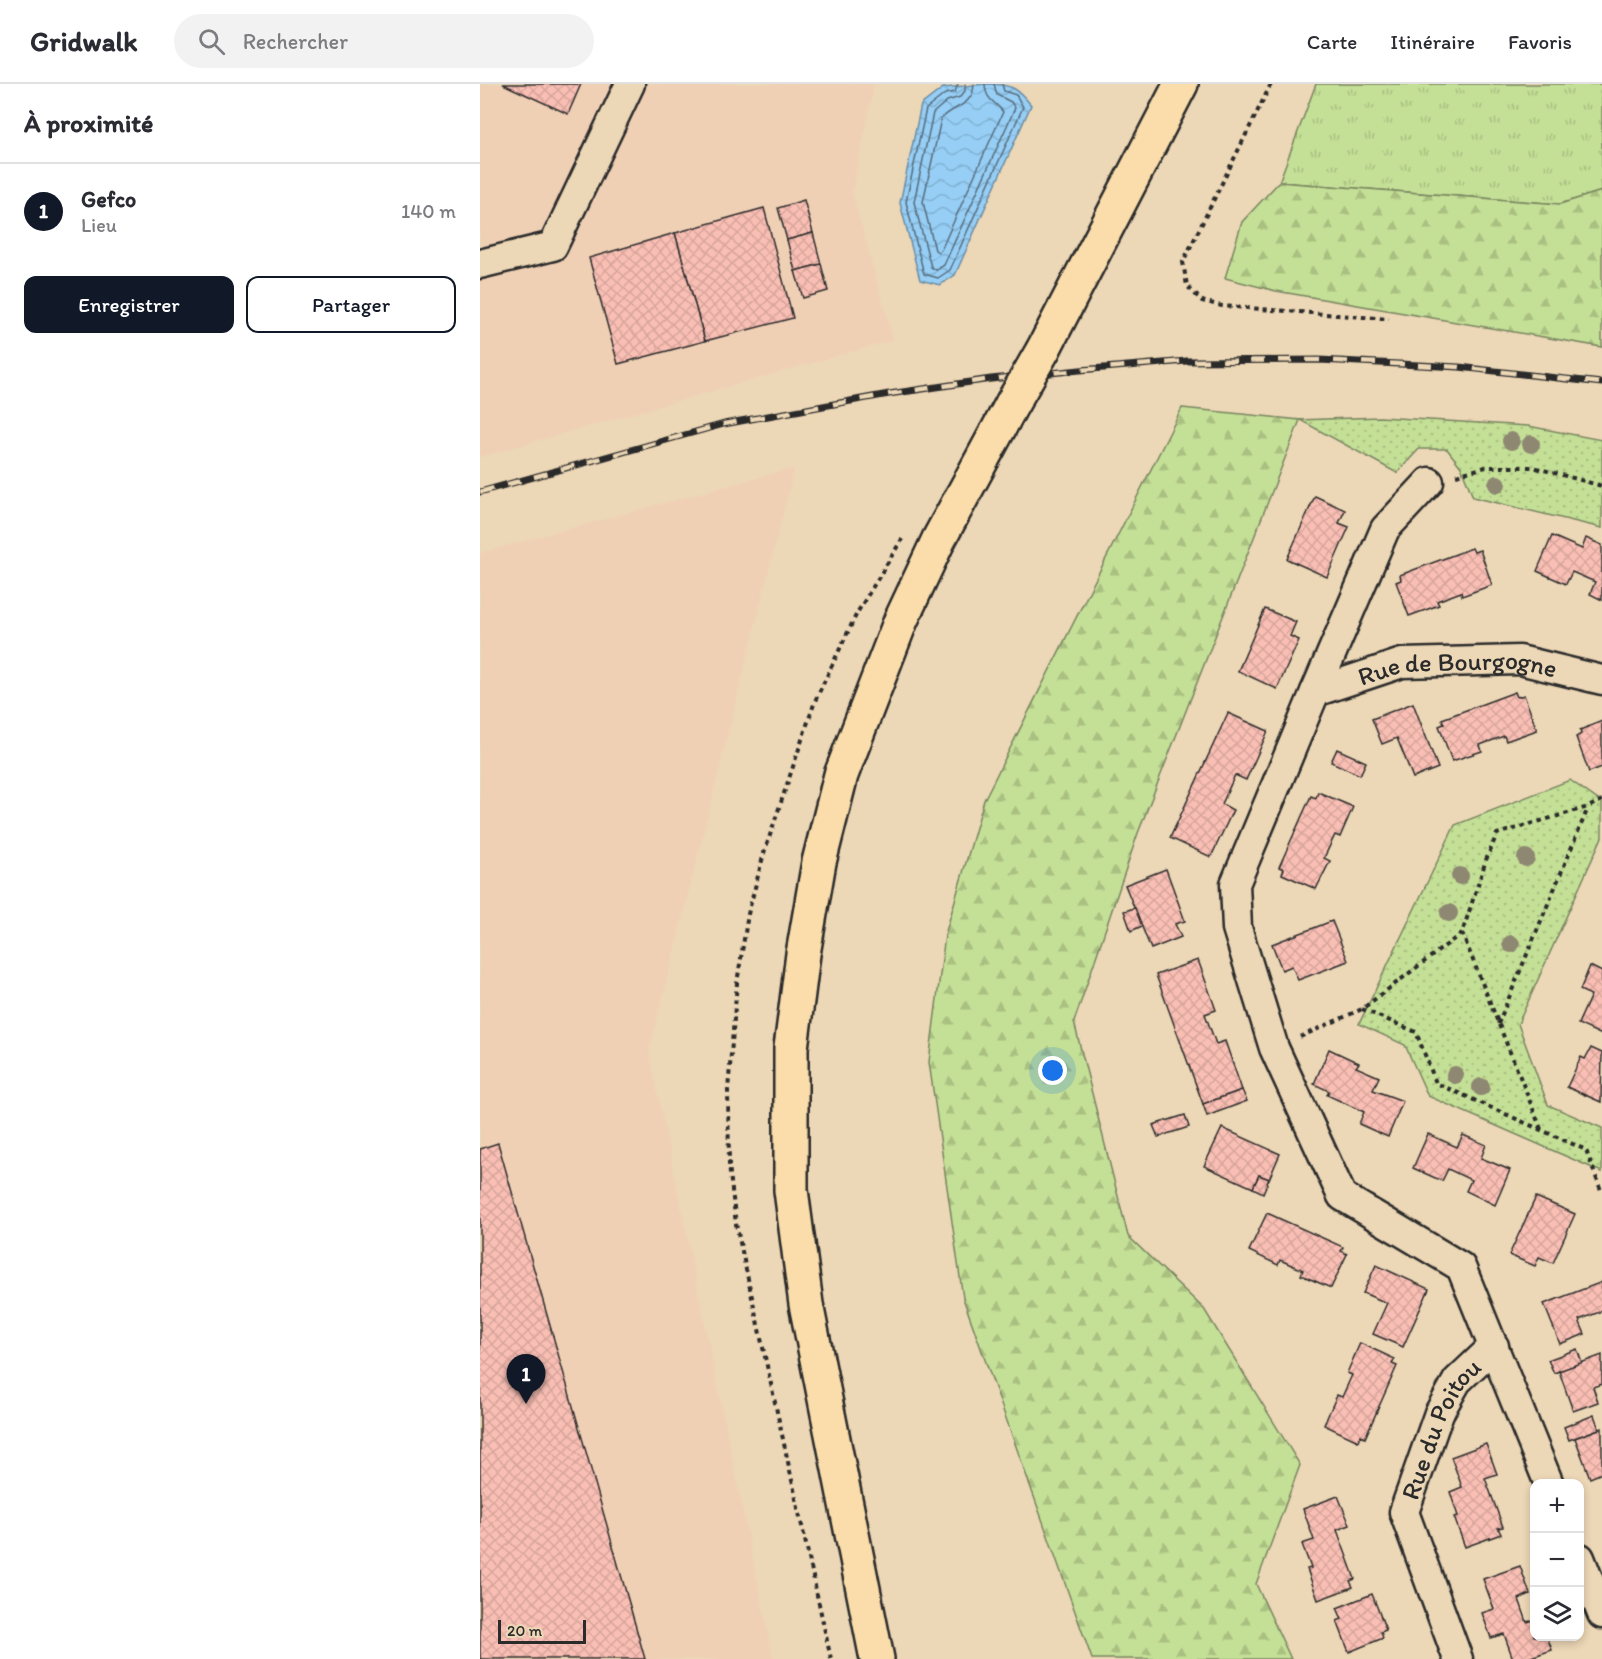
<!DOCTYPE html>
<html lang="fr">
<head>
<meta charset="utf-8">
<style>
	:root { --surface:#fff; --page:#f2f2f3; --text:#2b2b33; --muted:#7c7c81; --line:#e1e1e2; --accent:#111827 }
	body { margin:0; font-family:Itim,sans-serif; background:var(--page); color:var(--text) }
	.controls { position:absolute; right:18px; bottom:18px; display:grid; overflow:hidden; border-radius:12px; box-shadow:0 3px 9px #0003 }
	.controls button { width:54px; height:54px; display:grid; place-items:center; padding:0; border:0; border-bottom:2px solid var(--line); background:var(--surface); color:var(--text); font:30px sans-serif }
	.scale { position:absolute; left:18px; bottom:15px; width:88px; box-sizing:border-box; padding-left:6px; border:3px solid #2b2b2b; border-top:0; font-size:16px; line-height:21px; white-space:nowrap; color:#2b2b2b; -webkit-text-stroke:4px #ecd7b6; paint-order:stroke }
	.you { position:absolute; left:573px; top:987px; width:21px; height:21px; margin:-15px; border:4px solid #fff; border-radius:50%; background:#1a73e8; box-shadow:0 0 0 9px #1a73e833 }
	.badge { display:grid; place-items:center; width:39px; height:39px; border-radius:50%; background:var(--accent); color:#fff; font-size:20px; font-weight:700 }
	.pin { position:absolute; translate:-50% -50px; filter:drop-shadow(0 2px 3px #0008) }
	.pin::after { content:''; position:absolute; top:32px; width:21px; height:18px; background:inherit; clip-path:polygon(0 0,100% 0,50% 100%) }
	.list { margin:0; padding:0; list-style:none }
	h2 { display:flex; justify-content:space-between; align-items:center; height:78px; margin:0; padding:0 24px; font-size:26px }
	h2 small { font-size:20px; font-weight:400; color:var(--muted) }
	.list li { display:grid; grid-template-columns:39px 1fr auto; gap:18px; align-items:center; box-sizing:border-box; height:96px; padding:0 24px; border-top:2px solid var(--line) }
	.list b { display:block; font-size:22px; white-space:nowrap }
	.list p { margin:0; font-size:20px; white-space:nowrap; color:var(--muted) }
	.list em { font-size:20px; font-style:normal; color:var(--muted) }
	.actions { display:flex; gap:12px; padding:18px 24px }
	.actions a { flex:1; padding:14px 0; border:2px solid var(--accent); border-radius:12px; text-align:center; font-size:21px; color:var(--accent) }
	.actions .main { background:var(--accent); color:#fff }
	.icon { flex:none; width:33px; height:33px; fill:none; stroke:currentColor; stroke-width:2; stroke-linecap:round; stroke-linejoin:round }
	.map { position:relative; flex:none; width:1122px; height:1575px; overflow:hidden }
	header { display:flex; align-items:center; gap:36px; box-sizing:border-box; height:84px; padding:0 30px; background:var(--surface); border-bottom:2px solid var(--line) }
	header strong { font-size:28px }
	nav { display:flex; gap:33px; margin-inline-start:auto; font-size:21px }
	.search { width:420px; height:54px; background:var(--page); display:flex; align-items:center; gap:15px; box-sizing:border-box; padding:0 21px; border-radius:33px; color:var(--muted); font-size:22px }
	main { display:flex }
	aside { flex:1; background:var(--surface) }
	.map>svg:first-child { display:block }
	.built { fill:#f0d0b5 }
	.grass { fill:url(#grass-tufts); stroke:#788560; stroke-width:1.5 }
	.forest { fill:url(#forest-firs); stroke:#788560; stroke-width:1.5 }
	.park { fill:url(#park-dots); stroke:#788560; stroke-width:1.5 }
	.water { fill:url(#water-waves); stroke:#6b8da4; stroke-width:1.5 }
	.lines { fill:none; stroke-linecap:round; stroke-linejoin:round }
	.shore { stroke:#566c7c; stroke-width:1.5 }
	.building { fill:url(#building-cross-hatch); stroke:#2b2b2b; stroke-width:1.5 }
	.minor-casing { stroke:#2b2b2b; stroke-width:33 }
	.major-casing { stroke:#2b2b2b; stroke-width:38 }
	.path { stroke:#2b2b2b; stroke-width:4; stroke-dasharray:4.5 4.5; stroke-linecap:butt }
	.minor { stroke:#ecd7b6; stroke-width:28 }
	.major { stroke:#faddab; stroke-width:33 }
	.rail-casing { stroke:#2b2b2b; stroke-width:7 }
	.rail { stroke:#ecd7b6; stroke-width:4.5; stroke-dasharray:14; stroke-linecap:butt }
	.major-bridge-casing { stroke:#2b2b2b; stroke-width:38; stroke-linecap:butt }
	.major-bridge { stroke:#faddab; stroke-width:33 }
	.tree { fill:#8e8772 }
	.labels { text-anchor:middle; stroke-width:4.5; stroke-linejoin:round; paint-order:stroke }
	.street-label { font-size:26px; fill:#2b2b2b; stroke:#ecd7b6 }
</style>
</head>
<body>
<header>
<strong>Gridwalk</strong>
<div class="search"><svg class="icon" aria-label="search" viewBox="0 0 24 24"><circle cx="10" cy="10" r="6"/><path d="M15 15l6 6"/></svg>Rechercher</div>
<nav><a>Carte</a><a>Itinéraire</a><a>Favoris</a></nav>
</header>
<main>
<aside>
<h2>À proximité<small></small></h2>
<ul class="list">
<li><span class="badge">1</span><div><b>Gefco</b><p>Lieu</p></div><em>140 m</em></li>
</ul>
<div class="actions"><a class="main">Enregistrer</a><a>Partager</a></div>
</aside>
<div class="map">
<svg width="1122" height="1575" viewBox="0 0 1122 1575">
	<defs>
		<pattern id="grass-tufts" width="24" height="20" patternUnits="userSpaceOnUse" patternTransform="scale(1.5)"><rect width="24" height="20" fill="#c4df96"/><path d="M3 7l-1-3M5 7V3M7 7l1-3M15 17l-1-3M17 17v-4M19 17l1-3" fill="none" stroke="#a9c081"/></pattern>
		<pattern id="forest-firs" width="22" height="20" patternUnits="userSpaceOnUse" patternTransform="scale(1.5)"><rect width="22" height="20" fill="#c4df96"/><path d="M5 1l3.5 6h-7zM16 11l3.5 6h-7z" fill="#a9c081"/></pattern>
		<pattern id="park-dots" width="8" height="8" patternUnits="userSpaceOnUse" patternTransform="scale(1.5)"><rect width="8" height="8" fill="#c4df96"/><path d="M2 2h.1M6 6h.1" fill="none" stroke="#a9c081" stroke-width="1.8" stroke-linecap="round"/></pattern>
		<pattern id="water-waves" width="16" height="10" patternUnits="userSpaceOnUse" patternTransform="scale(1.5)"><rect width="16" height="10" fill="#96cef5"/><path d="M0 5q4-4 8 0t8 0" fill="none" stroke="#81b1d2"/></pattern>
		<pattern id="building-cross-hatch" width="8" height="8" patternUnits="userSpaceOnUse" patternTransform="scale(1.5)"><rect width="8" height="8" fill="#fabfb4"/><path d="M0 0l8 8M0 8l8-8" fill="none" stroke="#d6a49b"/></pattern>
	</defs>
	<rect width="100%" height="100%" fill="#ecd7b6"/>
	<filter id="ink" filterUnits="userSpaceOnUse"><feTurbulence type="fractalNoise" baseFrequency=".0167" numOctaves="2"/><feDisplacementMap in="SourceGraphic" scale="12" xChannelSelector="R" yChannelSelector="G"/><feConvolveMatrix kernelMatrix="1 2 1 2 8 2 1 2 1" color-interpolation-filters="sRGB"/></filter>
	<g filter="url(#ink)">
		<g class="built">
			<path d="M 0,0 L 394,0 L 372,109 L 413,256 L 0,373 Z"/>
			<path d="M 314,384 L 169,967 L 293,1575 L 0,1575 L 0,469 Z"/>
		</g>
		<path class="grass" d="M 836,0 L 1122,0 L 1122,107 L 1080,120 L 799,98 Z"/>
		<g class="forest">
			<path d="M 799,98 L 1080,120 L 1122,107 L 1122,263 L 796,207 L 745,194 L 762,138 Z"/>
			<path d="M 702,324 L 820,336 L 658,749 L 594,938 L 648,1152 L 724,1225 L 820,1381 L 776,1500 L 811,1575 L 612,1575 L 483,1214 L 449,978 L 465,851 L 504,716 Z"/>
		</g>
		<g class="park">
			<path d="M 900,333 L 1048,342 L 1122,356 L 1122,444 L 993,413 L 981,383 L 967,365 L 939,365 L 917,389 L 820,336 Z"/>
			<path d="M 1090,696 L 1122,719 L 1122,753 L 1038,940 L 1068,1021 L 1122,1044 L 1122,1088 L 948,1012 L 925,961 L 879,940 L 975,741 Z"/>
		</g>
		<path class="water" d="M 506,0 C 530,0 537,3 551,21 L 475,191 L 460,201 L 440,196 L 420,119 L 441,21 L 463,4 Z"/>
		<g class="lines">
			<g class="shore">
				<path d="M 478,0 L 475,8 L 465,10 L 446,25 L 426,118 L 444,190 L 458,194 L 470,186 L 543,23 L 536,11 L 524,7 L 522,0"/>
				<path d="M 485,0 L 485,7 L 480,13 L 467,17 L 453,29 L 434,118 L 451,183 L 456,186 L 464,181 L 535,24 L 531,18 L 517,11 L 514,0"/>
				<path d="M 494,0 C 493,23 474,21 461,35 L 443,118 L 455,166 L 458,168 L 461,166 L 523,28 C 516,17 506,18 505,0"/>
			</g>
		</g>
		<g class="building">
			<path d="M 23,0 L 101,0 L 88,30 Z"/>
			<path d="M 324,116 L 333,149 L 307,156 L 298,124 Z"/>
			<path d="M 284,124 L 313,234 L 225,257 L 195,149 Z"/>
			<path d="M 195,149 L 225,257 L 138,280 L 109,174 Z"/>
			<path d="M 333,149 L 341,180 L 315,187 L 307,156 Z"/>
			<path d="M 341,180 L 348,207 L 323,214 L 315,187 Z"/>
			<path d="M 835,412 L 865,426 L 859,439 L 869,443 L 847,493 L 807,475 Z"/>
			<path d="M 1072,452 L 1102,465 L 1106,454 L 1122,461 L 1122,516 L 1110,510 L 1115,498 L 1092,488 L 1086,500 L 1057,487 Z"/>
			<path d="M 992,464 L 994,468 L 1000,466 L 1012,501 L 982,512 L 981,508 L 957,517 L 959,521 L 929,532 L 916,498 L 921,496 L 920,491 Z"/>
			<path d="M 785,525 L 816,538 L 810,552 L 819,556 L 797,605 L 758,587 Z"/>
			<path d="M 1035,608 L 1037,613 L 1044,611 L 1057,646 L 1026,657 L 1024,652 L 1000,661 L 1002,667 L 972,677 L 959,642 L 964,640 L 962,635 Z"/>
			<path d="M 933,619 L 958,684 L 933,694 L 917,654 L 902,660 L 892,635 Z"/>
			<path d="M 748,629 L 788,647 L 766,696 L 755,691 L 742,720 L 753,726 L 731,773 L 690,754 Z"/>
			<path d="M 1122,637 L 1122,683 L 1109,688 L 1096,653 L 1101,650 L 1100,646 Z"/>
			<path d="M 857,665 L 886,678 L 880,691 L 851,678 Z"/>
			<path d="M 838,708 L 873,723 L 860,753 L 855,751 L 844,774 L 850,777 L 836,805 L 802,790 L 804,785 L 799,783 L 831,712 L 836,714 Z"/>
			<path d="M 686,785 L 705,837 L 695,840 L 701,853 L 671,865 L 645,801 Z"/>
			<path d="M 655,824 L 662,842 L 651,847 L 644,827 Z"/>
			<path d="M 852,837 L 868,877 L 818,896 L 812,882 L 802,886 L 792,860 Z"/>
			<path d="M 718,876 L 736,926 L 725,930 L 736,960 L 745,957 L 762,1006 L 723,1020 L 676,891 Z"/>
			<path d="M 1110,882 L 1122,888 L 1122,951 L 1098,940 L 1111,911 L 1100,906 Z"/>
			<path d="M 1111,964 L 1122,969 L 1121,1018 L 1087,1003 L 1101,973 L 1105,975 Z"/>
			<path d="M 849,965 L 879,979 L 876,983 L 899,993 L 893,1006 L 923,1017 L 908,1053 L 879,1040 L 884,1028 L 847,1011 L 849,1007 L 834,1000 Z"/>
			<path d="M 762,1006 L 767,1017 L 727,1032 L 723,1020 Z"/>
			<path d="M 705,1031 L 709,1043 L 678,1053 L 673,1041 Z"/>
			<path d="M 742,1044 L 800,1070 L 789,1095 L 779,1091 L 773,1104 L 724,1082 Z"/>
			<path d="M 948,1050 L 977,1063 L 983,1051 L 1006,1061 L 1001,1074 L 1030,1086 L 1015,1121 L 986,1107 L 991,1096 L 968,1085 L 962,1097 L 933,1084 Z"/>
			<path d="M 18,1059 L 165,1575 L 0,1575 L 0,1065 Z"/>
			<path d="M 779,1091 L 789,1095 L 783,1109 L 773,1104 Z"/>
			<path d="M 1056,1113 L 1095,1130 L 1073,1179 L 1059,1173 L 1055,1182 L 1029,1171 Z"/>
			<path d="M 787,1129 L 863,1163 L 861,1167 L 867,1170 L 851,1204 L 821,1191 L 823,1186 L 800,1176 L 798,1181 L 769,1167 Z"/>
			<path d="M 896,1181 L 949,1205 L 923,1263 L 893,1250 L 907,1219 L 883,1209 Z"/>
			<path d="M 1122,1198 L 1122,1227 L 1099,1236 L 1105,1250 L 1080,1260 L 1064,1220 Z"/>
			<path d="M 880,1259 L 915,1275 L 912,1280 L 917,1282 L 885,1354 L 881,1351 L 878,1357 L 844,1341 L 857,1311 L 862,1313 L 872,1291 L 867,1289 Z"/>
			<path d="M 1097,1265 L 1102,1279 L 1074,1289 L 1068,1276 Z"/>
			<path d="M 1122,1271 L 1122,1300 L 1113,1303 L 1118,1318 L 1093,1327 L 1079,1287 Z"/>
			<path d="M 1114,1331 L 1119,1345 L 1089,1356 L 1084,1343 Z"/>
			<path d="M 1122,1344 L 1122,1389 L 1110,1394 L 1095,1354 Z"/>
			<path d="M 1006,1360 L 1017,1390 L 1005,1394 L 1023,1443 L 1018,1444 L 1021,1450 L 985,1463 L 974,1433 L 978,1432 L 970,1408 L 982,1403 L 971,1373 Z"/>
			<path d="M 858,1412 L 870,1441 L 857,1446 L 875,1495 L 870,1497 L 873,1503 L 838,1516 L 827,1485 L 831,1484 L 822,1460 L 834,1456 L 823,1425 Z"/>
			<path d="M 1040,1482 L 1050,1510 L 1039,1515 L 1047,1538 L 1054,1536 L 1054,1552 L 1067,1552 L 1072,1566 L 1045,1575 L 1033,1575 L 1024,1550 L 1011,1554 L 1002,1529 L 1014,1525 L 1003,1495 Z"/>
			<path d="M 892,1510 L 906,1546 L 901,1548 L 903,1554 L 869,1568 L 857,1537 L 862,1535 L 857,1524 Z"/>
		</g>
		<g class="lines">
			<defs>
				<g id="minor">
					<path d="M 0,180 L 73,162 L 150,0"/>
					<path d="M 835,608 L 905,445 L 949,398"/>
					<path id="s1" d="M 1069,1400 L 981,1183 L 862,1112 L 794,964 L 757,844 L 755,800 L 835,608 L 922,579 L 1040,576 L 1122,596"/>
					<path d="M 1100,1474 L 1122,1530"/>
					<path id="s2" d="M 978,1575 L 924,1428 L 959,1329 L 977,1297 L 1014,1262"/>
				</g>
				<g id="major">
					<path d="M 563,266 L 701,0"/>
					<path d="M 397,1575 L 326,1220 L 311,1106 L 311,964 L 323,870 L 339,778 L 361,691 L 421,536 L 459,455 L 532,320"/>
				</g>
			</defs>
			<use href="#minor" class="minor-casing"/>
			<use href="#major" class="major-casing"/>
			<g class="path">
				<path d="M 791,0 L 703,178 L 707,202 L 722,217 L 742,222 L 909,235"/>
				<path d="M 976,391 L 1006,383 L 1053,383 L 1122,402"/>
				<path d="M 982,849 L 1061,1045"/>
				<path d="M 882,925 L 936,948 L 956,999 L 1106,1066 L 1122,1109"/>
				<path d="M 1018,940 L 1108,724"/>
				<path d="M 820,953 L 882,925 L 982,849 L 1006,776 L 1017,750 L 1108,723 L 1122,716"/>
				<path d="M 351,1575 L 256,1140 L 249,1081 L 248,1006 L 257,899 L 268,830 L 284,769 L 335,617 L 377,529 L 422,455"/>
			</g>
			<use href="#minor" class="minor"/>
			<use href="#major" class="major"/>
			<defs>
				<path id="rail" d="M 0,408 L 244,340 L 409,310 L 511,295 L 600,286 L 707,277 L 839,276 L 979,283 L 1122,299"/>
			</defs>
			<use href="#rail" class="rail-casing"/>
			<use href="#rail" class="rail"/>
			<defs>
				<path id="major-bridge" d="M 532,320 L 563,266"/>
			</defs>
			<use href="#major-bridge" class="major-bridge-casing"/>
			<use href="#major-bridge" class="major-bridge"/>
		</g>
		<g class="tree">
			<circle cx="1031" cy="357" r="9"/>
			<circle cx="1051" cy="360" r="9"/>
			<circle cx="1017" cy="400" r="9"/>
			<circle cx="1046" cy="774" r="9"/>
			<circle cx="980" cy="792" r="9"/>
			<circle cx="969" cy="829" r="9"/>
			<circle cx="1031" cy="860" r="9"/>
			<circle cx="975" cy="991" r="9"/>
			<circle cx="1001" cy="1003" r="9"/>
		</g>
	</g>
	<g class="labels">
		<g class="street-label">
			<text dy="9" stroke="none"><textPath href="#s1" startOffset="1060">Rue de Bourgogne</textPath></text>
			<text dy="9" stroke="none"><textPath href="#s2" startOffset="248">Rue du Poitou</textPath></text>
		</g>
	</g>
</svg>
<div class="controls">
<button>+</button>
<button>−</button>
<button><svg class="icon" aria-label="layers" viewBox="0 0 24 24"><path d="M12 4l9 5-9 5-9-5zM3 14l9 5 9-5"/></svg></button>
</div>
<div class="scale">20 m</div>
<div class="you"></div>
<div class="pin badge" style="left:46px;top:1320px">1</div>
</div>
</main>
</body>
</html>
